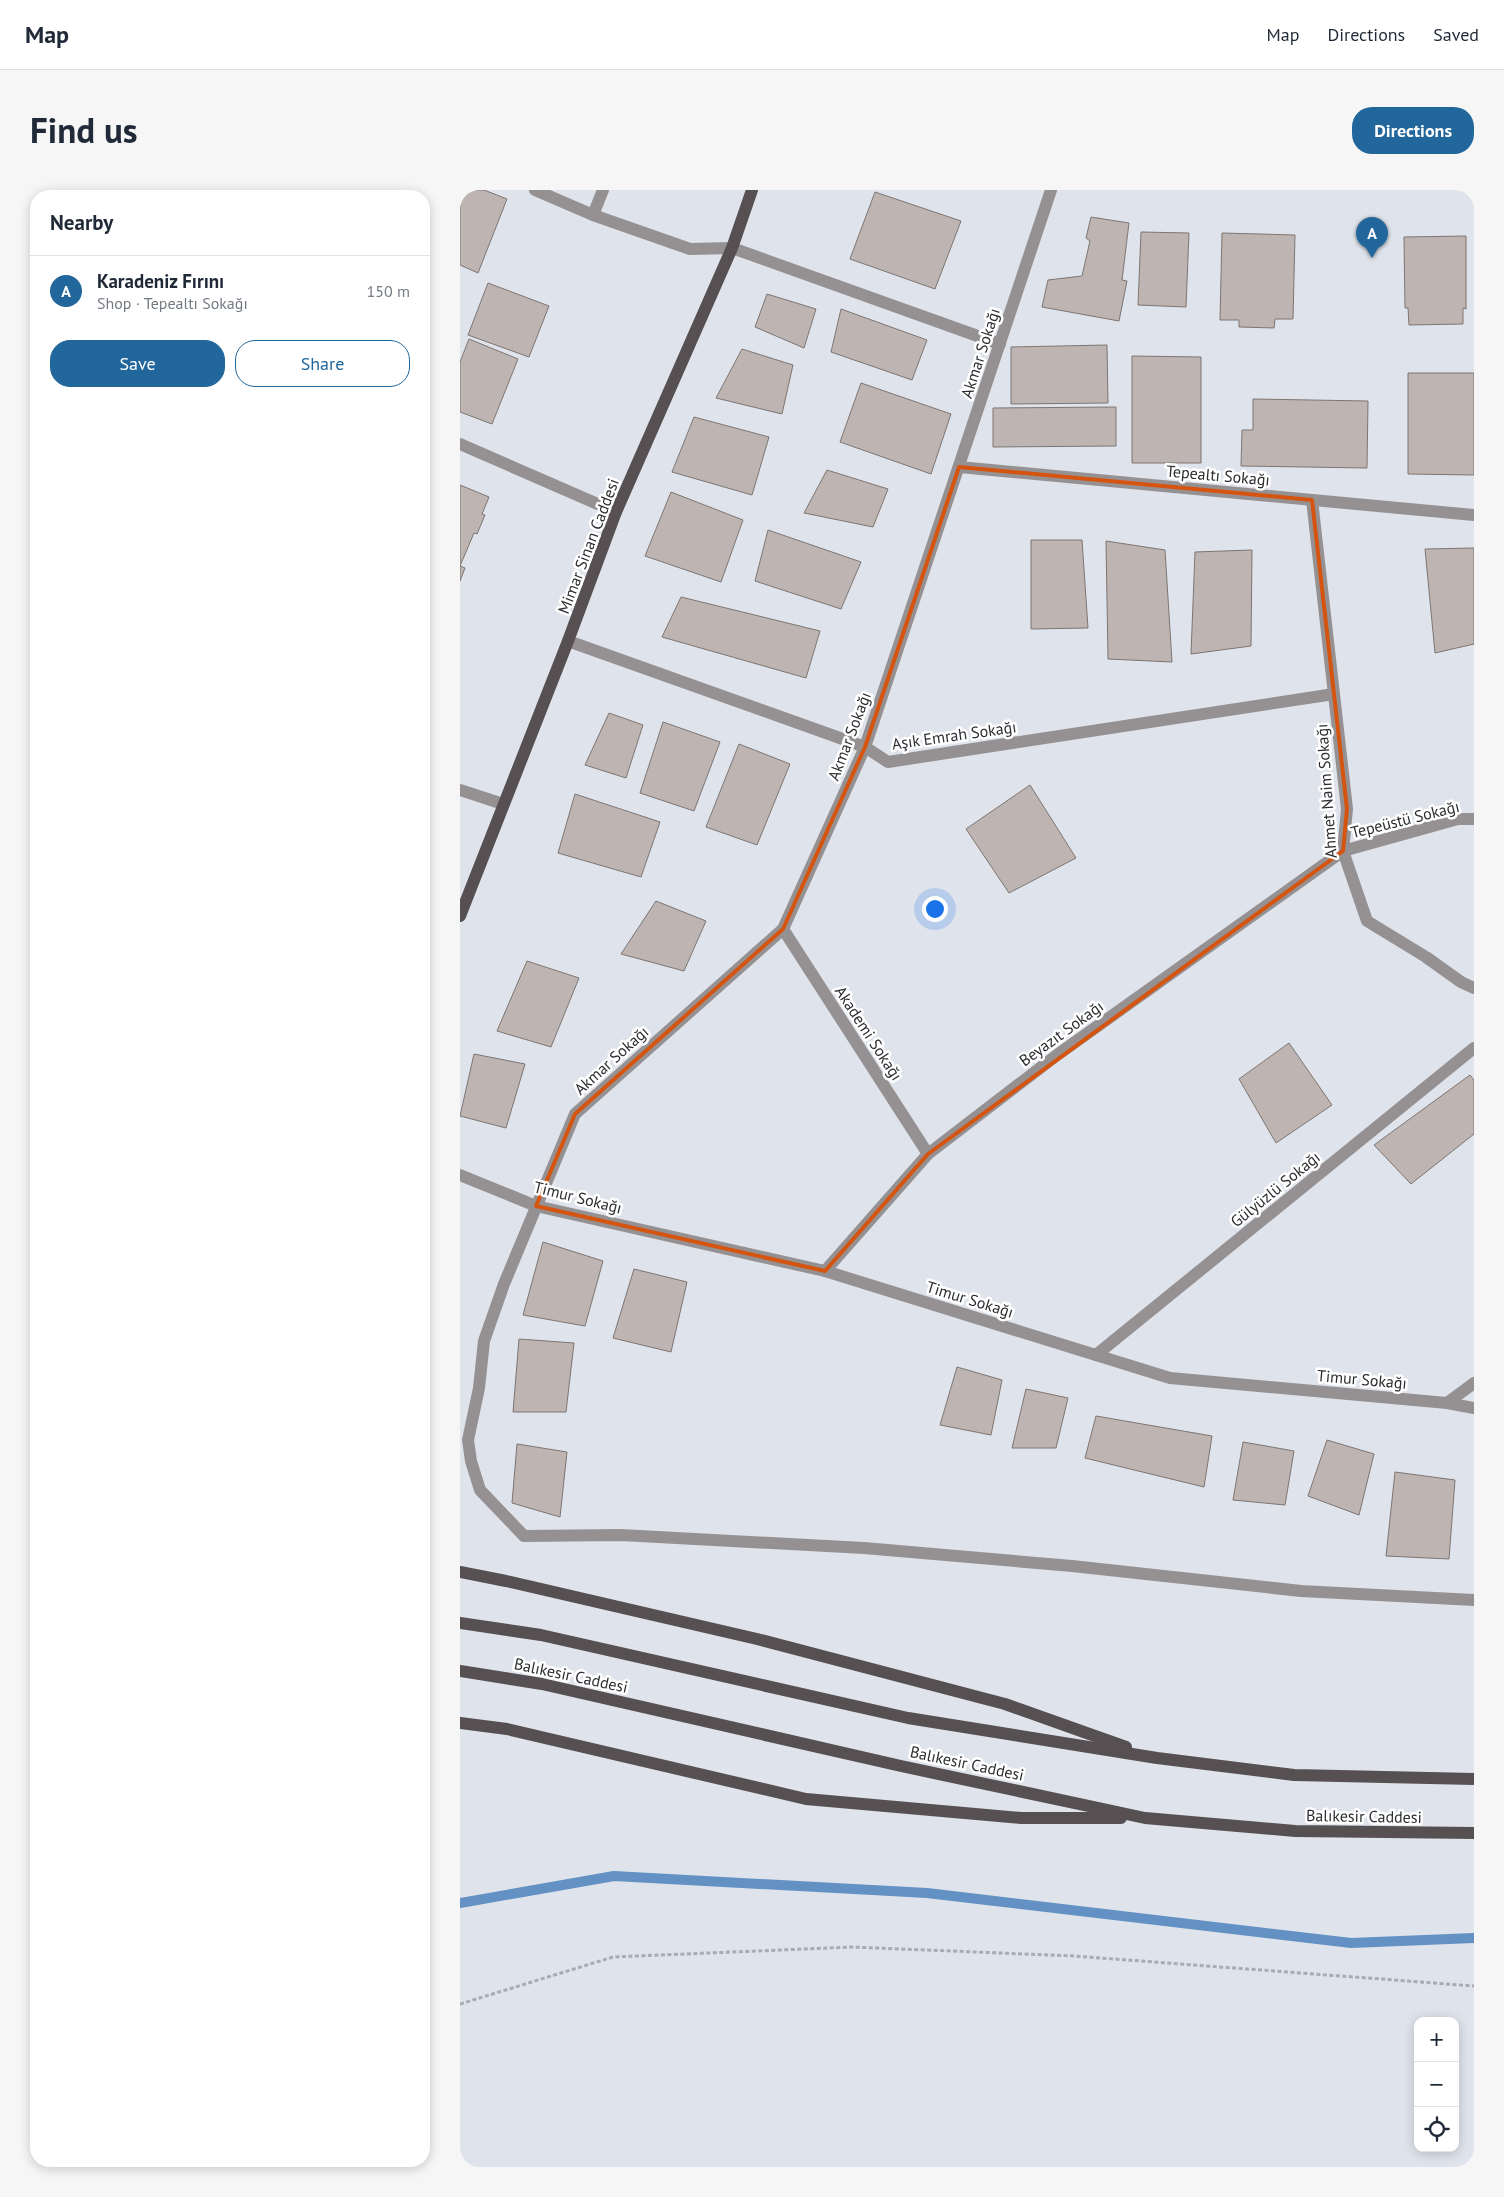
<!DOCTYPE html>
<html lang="en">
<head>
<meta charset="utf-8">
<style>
	:root { --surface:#fff; --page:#f6f6f7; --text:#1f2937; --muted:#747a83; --line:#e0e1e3; --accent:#21679c }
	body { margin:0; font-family:"PT Sans",sans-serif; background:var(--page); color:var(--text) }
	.controls { position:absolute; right:15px; bottom:15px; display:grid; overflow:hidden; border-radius:10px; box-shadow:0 2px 12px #0003 }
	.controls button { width:45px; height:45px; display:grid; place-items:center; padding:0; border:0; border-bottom:1px solid var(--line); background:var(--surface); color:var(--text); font:25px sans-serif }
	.you { position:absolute; left:474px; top:718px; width:18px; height:18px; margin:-12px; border:4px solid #fff; border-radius:50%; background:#1a73e8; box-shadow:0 0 0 8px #1a73e833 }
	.badge { display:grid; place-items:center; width:32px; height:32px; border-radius:50%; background:var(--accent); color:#fff; font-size:16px; font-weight:700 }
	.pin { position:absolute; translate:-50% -41px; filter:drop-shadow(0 1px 2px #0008) }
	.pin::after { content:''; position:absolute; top:26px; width:18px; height:15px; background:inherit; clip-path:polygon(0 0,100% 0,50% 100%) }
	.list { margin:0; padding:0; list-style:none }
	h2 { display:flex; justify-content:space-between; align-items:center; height:65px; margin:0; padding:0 20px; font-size:21px }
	h2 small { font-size:16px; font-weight:400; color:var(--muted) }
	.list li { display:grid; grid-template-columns:32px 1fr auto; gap:15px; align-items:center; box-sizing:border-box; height:70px; padding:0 20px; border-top:1px solid var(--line) }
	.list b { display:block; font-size:19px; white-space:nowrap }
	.list p { margin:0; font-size:16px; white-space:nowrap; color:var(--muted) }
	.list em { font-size:16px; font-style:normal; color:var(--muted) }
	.actions { display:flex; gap:10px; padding:15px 20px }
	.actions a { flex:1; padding:11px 0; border:1px solid var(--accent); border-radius:20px; text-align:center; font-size:18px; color:var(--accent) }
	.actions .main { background:var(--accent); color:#fff }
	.icon { flex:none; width:28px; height:28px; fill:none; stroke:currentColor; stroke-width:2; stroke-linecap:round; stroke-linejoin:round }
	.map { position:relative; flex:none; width:1014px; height:1977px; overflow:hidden; border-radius:20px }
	header { display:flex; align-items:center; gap:30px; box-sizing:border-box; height:70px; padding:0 25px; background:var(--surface); border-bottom:1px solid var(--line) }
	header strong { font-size:24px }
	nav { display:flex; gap:28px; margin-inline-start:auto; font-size:18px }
	.intro { display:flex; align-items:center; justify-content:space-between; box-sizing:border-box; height:120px; padding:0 30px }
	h1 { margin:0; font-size:35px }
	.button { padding:12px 22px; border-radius:20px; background:var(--accent); color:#fff; font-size:18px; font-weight:700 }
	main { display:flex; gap:30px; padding:0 30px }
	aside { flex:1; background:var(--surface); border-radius:20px; box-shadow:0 2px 12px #0003 }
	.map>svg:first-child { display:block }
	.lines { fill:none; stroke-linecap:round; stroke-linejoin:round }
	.stream { stroke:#6391c4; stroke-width:10 }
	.building { fill:#beb5b2; stroke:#7d7572 }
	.path { stroke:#a8abb2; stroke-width:3; stroke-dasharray:4 2.5; stroke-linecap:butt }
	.minor { stroke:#959193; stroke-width:12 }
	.major { stroke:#565052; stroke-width:12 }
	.marked { fill:none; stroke:#d55510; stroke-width:4; stroke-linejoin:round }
	.labels { text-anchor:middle; stroke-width:5; stroke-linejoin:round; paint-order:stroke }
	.street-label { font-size:16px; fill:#2b2d30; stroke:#fff }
</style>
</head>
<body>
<header>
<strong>Map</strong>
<nav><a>Map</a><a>Directions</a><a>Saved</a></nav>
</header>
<div class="intro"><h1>Find us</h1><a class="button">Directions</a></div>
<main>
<aside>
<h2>Nearby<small></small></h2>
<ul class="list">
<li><span class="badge">A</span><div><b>Karadeniz Fırını</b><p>Shop · Tepealtı Sokağı</p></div><em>150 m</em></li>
</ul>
<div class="actions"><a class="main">Save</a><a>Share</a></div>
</aside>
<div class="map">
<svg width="1014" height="1977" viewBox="0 0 1014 1977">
	<rect width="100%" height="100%" fill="#dfe3eb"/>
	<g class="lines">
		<path class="stream" d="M 0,1713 L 154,1686 L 467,1703 L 891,1753 L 1014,1748"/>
	</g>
	<g class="building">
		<path d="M 0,0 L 24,0 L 47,9 L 18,83 L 0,75 Z"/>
		<path d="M 415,2 L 501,31 L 475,99 L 390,69 Z"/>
		<path d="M 631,27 L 669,33 L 662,90 L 667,91 L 659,131 L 582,117 L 588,90 L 622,86 L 630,51 L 626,48 Z"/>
		<path d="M 681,42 L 729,43 L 726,117 L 678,115 Z"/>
		<path d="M 762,43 L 835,45 L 833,129 L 815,129 L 814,138 L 779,137 L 779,130 L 760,130 Z"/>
		<path d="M 1006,46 L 1006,119 L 1003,118 L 1003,134 L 949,135 L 948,118 L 945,118 L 944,47 Z"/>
		<path d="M 28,93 L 89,116 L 69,167 L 8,145 Z"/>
		<path d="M 307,104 L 356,119 L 344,158 L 295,137 Z"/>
		<path d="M 381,119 L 467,150 L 452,190 L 371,162 Z"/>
		<path d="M 9,149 L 58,169 L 32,234 L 0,222 L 0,172 Z"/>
		<path d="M 647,155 L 648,213 L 551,214 L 551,157 Z"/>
		<path d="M 282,159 L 333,175 L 322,224 L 256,208 Z"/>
		<path d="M 672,166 L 741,167 L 741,273 L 672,273 Z"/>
		<path d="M 948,183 L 1014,183 L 1014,285 L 948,284 Z"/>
		<path d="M 401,193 L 491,224 L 471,284 L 380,252 Z"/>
		<path d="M 793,209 L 908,211 L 907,278 L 781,276 L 782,240 L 793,240 Z"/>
		<path d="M 656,217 L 656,256 L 533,257 L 533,218 Z"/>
		<path d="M 234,227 L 309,247 L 292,305 L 212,282 Z"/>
		<path d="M 367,280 L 428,299 L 413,337 L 344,323 Z"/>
		<path d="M 0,295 L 29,307 L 22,324 L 25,325 L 17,344 L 14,343 L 0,376 L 5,378 L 0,391 Z"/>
		<path d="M 211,302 L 283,330 L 261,392 L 185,366 Z"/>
		<path d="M 308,340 L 401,372 L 381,419 L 295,391 Z"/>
		<path d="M 571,350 L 622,350 L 628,438 L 571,439 Z"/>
		<path d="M 646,351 L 705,360 L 712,472 L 648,469 Z"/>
		<path d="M 1014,358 L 1014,454 L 975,463 L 965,359 Z"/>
		<path d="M 792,360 L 791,456 L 731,464 L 735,362 Z"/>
		<path d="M 221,407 L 360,441 L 346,488 L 202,447 Z"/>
		<path d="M 149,523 L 183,535 L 166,588 L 125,575 Z"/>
		<path d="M 203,532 L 260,552 L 234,621 L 180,603 Z"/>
		<path d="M 279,554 L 330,574 L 297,655 L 246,637 Z"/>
		<path d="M 570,595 L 616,668 L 549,703 L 506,639 Z"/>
		<path d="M 115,604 L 200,632 L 181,687 L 98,663 Z"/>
		<path d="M 196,711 L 246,731 L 224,781 L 161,764 Z"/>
		<path d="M 67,771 L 119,788 L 91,857 L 37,841 Z"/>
		<path d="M 829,853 L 872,915 L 816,953 L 779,889 Z"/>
		<path d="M 14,864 L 65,874 L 46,938 L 0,926 Z"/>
		<path d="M 1010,885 L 1014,890 L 1014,944 L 951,994 L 914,955 Z"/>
		<path d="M 83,1052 L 143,1071 L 125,1136 L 63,1125 Z"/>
		<path d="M 174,1079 L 227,1092 L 211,1162 L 153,1148 Z"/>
		<path d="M 59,1149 L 114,1153 L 106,1222 L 53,1222 Z"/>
		<path d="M 497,1177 L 542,1190 L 531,1245 L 480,1235 Z"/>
		<path d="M 566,1199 L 608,1208 L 596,1258 L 552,1258 Z"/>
		<path d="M 636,1226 L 752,1246 L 744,1297 L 625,1268 Z"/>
		<path d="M 867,1250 L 914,1264 L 899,1325 L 848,1306 Z"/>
		<path d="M 783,1252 L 834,1261 L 825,1315 L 773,1310 Z"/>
		<path d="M 57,1254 L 107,1262 L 100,1327 L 52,1313 Z"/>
		<path d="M 935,1282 L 995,1290 L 989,1369 L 926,1366 Z"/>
	</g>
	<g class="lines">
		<path class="path" d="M 0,1814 L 153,1767 L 392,1757 L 614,1766 L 1014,1796"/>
		<g class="minor">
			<path d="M 75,0 L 133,25 L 230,59 L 272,58 L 540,154"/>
			<path d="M 591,0 L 405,557 L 323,739 L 115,924 L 44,1094 L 24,1151 L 19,1198 L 8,1250 L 11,1271 L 20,1300 L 64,1346 L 161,1345 L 404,1358 L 612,1376 L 841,1401 L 1014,1410"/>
			<path d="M 133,25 L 143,0"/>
			<path d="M 0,254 L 156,322"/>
			<path d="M 499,277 L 1014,325"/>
			<path d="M 852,310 L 887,619 L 883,661 L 907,731 L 966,767 L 1001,792 L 1014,798"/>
			<path d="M 108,451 L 405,557 L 428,572 L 874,504"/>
			<path d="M 0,600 L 43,614"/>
			<path d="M 323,739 L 468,964"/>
			<path d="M 0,985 L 76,1016 L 365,1081 L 710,1188 L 987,1213 L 1014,1193"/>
			<path d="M 365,1081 L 468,964 L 597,865 L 883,661 L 998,629 L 1014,629"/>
			<path d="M 636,1165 L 1014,858"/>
			<path d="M 987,1213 L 1014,1218"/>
		</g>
		<g class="major">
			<path d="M 0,726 L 108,451 L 156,322 L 272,58 L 292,0"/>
			<path d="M 0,1382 L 46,1391 L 297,1449 L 545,1514 L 666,1557"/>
			<path d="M 0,1433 L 81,1445 L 448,1528 L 697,1568 L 834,1585 L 1014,1589"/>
			<path d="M 0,1481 L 82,1494 L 441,1576 L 685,1628 L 835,1641 L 1014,1643"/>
			<path d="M 0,1533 L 47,1539 L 346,1609 L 561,1628 L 661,1628"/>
		</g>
	</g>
	<path class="marked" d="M 499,277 L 852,310 L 887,619 L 883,661 L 468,964 L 365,1081 L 76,1016 L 115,924 L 323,739 L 405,557 Z"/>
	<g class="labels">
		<g class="street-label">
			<text transform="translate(520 163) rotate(-72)" y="6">Akmar Sokağı</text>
			<text transform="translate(758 285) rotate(5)" y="6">Tepealtı Sokağı</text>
			<text transform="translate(128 356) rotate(-69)" y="6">Mimar Sinan Caddesi</text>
			<text transform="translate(494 545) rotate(-8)" y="6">Aşık Emrah Sokağı</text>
			<text transform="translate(389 546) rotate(-69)" y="6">Akmar Sokağı</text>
			<text transform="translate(866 601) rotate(-94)" y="6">Ahmet Naim Sokağı</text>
			<text transform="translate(945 629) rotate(-14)" y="6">Tepeüstü Sokağı</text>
			<text transform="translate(409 843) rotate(57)" y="6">Akademi Sokağı</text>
			<text transform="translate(601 843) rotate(-36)" y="6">Beyazıt Sokağı</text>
			<text transform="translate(151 870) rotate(-42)" y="6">Akmar Sokağı</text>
			<text transform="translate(815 999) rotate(-39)" y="6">Gülyüzlü Sokağı</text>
			<text transform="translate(118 1007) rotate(14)" y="6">Timur Sokağı</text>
			<text transform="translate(510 1109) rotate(17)" y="6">Timur Sokağı</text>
			<text transform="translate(902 1189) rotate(5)" y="6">Timur Sokağı</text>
			<text transform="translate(111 1485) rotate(12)" y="6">Balıkesir Caddesi</text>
			<text transform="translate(507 1573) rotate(12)" y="6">Balıkesir Caddesi</text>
			<text transform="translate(904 1626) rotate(1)" y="6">Balıkesir Caddesi</text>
		</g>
	</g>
</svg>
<div class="controls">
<button>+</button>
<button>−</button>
<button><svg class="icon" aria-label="locate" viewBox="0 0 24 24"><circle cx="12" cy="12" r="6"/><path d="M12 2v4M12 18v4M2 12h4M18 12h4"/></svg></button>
</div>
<div class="you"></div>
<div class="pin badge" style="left:912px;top:68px">A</div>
</div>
</main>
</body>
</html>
